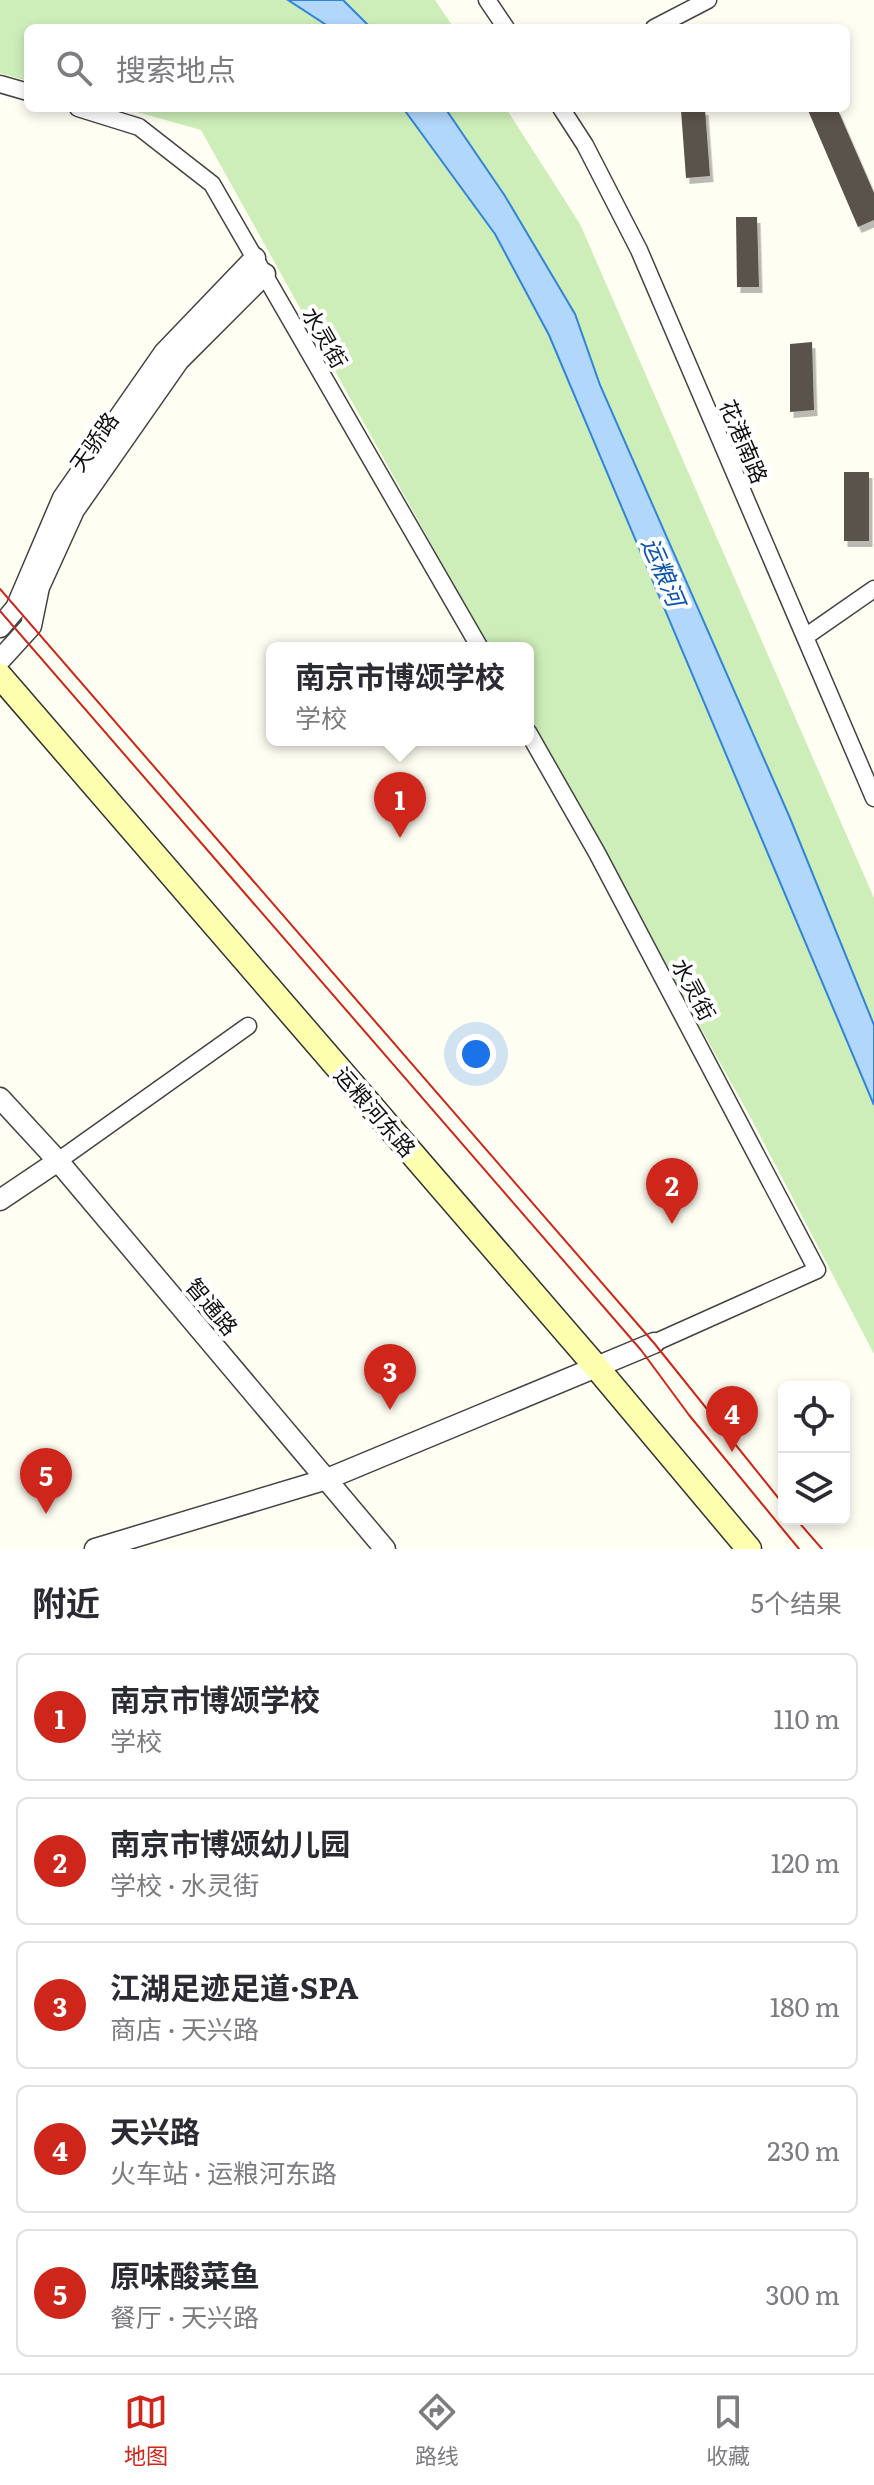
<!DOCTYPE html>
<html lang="zh">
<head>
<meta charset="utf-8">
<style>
	:root { --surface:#fff; --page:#f2f2f3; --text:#2b2b33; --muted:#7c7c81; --line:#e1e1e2; --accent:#ce261a }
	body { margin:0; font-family:Literata,"Noto Sans SC",serif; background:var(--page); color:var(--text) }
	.controls { position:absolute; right:24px; bottom:24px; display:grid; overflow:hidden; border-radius:12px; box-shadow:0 4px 12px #0003 }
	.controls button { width:72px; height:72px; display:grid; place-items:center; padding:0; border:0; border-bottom:2px solid var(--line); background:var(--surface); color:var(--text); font:40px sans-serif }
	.you { position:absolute; left:476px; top:1054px; width:28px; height:28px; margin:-20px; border:6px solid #fff; border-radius:50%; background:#1a73e8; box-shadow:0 0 0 12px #1a73e833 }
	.badge { display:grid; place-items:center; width:52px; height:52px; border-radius:50%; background:var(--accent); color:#fff; font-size:26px; font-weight:700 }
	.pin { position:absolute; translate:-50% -66px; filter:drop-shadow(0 2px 4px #0008) }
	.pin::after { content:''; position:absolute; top:42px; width:28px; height:24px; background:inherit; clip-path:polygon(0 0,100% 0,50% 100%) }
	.popup { position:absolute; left:266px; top:642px; width:268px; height:104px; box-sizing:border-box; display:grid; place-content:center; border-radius:12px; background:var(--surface); filter:drop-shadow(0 2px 6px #0005); font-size:26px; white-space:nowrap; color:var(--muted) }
	.popup b { font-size:30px; color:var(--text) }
	.popup::after { content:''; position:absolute; left:50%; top:100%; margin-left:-16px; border:16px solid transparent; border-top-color:var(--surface) }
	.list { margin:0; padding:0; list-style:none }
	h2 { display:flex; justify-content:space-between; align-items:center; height:104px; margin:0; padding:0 32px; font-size:34px }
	h2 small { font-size:26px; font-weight:400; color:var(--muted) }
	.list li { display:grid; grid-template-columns:52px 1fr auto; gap:24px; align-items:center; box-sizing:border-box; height:128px; margin:0 16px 16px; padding:0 16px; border:2px solid var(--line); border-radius:12px }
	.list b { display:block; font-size:30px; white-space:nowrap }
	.list p { margin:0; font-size:26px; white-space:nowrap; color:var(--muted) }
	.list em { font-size:26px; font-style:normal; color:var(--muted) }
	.icon { flex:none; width:44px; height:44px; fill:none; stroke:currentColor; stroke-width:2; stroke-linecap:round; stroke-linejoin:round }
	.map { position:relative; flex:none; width:874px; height:1549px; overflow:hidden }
	.search { position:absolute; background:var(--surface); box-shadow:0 4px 12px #0003; left:24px; right:24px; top:24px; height:88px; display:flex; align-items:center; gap:20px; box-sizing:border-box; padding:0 28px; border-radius:12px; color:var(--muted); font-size:30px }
	.sheet { height:824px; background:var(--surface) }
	nav { display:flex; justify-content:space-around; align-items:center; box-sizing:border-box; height:112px; border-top:2px solid var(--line); background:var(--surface); font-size:22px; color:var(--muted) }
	nav a { display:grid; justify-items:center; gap:4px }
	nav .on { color:var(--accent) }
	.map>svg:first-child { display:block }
</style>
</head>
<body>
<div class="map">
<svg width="874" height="1549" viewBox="0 0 874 1549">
	<defs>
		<filter id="shadow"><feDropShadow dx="3.5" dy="6" stdDeviation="0" flood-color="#0004"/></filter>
	</defs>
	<rect width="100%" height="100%" fill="#fffef3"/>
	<path fill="#cdeeb8" d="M 0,0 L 435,0 L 454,28 L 28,28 L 28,81 L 0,73 Z
		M 123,108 L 506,108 L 580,224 L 874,898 L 874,1354 L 752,1120 L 528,718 L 528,648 L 489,648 L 201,130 Z"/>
	<path fill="#b2d7fc" stroke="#3283da" stroke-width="2" d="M 288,0 L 343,0 L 371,28 L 331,28 Z
		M 403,108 L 445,108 L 505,196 L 575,314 L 600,385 L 790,818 L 874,1025 L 874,1105 L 549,335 L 495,234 Z"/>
	<path fill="#5a524b" filter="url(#shadow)" d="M 807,108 L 837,108 L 874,193 L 874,220 L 858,227 Z
		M 705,109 L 710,176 L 686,178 L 681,110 Z
		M 736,217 L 757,217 L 759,287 L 737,287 Z
		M 812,342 L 814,410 L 790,412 L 790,344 Z
		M 844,472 L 869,472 L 869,541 L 844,541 Z"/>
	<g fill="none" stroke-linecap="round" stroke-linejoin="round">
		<g stroke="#434343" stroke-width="19">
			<path id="minor" d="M 487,0 L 506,28
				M 654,28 L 708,0
				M 0,84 L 28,92
				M 78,108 L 139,127 L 212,184 L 480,648
				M 561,108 L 585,145 L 639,250 L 874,798
				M 805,637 L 874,589
				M 528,732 L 597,853 L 817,1270 L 654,1343
				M 58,1161 L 248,1026"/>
		</g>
		<g stroke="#434343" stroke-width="23">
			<path id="tertiary" d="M 0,627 L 16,608 L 63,498 L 164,353 L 255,258
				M 0,660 L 31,626 L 39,587 L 74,510 L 179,360 L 265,274
				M 0,1098 L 58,1161 L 385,1549
				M 0,1200 L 58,1161
				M 95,1549 L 327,1479 L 654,1343"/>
		</g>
		<g stroke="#323232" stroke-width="27">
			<path id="secondary" d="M 0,676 L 598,1369 L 749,1549"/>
		</g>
		<use href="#minor" stroke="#fff" stroke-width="16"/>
		<use href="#tertiary" stroke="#fff" stroke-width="20"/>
		<use href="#secondary" stroke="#feffae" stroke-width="24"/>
		<path stroke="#ce261a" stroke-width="2" d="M 0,589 L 654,1343 L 784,1505
			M 0,611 L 641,1350 L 689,1415 L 799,1549
			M 796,1519 L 822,1549"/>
	</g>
	<g text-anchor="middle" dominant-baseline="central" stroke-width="8" stroke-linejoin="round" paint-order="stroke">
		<g font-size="22" fill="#101010" stroke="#fff">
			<text transform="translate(326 337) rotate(60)">水灵街</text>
			<text transform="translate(93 441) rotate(-55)">天骄路</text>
			<text transform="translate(745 441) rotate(67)">花港南路</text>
			<text transform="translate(695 989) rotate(62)">水灵街</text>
			<text transform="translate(376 1111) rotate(49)">运粮河东路</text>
			<text transform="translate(213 1306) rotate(50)">智通路</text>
		</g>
		<g font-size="24" font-style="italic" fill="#0c54af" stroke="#fff">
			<text transform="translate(665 571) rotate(67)">运粮河</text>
		</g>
	</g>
</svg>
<div class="controls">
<button><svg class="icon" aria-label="locate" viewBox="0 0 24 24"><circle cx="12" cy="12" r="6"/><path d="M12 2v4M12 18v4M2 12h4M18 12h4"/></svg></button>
<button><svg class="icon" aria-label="layers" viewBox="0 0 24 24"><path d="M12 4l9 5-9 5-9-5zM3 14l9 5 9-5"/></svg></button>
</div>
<div class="you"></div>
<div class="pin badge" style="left:400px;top:838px">1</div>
<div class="popup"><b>南京市博颂学校</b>学校</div>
<div class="pin badge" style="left:672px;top:1224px">2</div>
<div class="pin badge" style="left:390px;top:1410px">3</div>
<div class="pin badge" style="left:732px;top:1452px">4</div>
<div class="pin badge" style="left:46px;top:1514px">5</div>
<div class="search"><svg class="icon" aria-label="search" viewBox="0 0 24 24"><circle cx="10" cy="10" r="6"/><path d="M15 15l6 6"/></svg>搜索地点</div>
</div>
<section class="sheet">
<h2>附近<small>5个结果</small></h2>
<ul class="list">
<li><span class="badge">1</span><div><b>南京市博颂学校</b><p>学校</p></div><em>110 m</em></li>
<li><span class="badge">2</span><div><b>南京市博颂幼儿园</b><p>学校 · 水灵街</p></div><em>120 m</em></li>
<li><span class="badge">3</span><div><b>江湖足迹足道·SPA</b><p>商店 · 天兴路</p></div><em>180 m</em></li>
<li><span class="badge">4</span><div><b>天兴路</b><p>火车站 · 运粮河东路</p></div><em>230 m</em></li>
<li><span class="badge">5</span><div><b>原味酸菜鱼</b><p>餐厅 · 天兴路</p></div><em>300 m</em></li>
</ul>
</section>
<nav>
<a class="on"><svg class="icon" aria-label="map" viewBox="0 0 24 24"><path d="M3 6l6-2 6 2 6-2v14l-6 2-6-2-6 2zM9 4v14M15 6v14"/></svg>地图</a>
<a><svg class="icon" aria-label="directions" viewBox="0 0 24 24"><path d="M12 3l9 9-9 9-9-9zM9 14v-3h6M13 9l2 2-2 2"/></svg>路线</a>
<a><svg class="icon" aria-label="saved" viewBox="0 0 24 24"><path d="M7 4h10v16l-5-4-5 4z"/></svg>收藏</a>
</nav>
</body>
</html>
